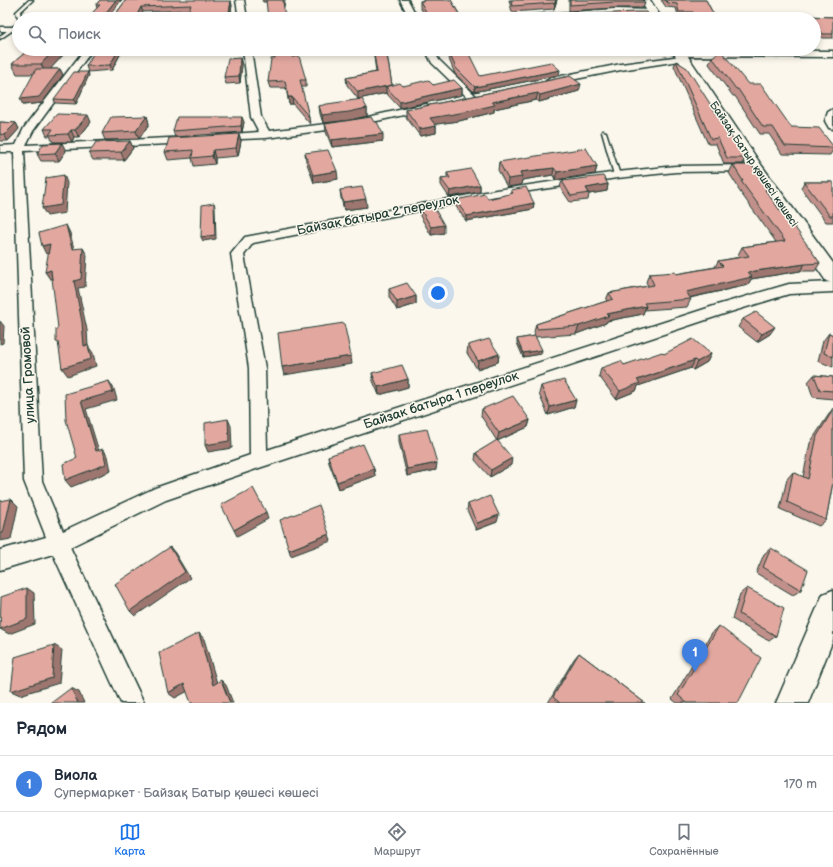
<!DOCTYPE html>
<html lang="ru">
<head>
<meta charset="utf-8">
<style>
	:root { --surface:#fff; --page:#f6f6f7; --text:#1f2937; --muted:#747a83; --line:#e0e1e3; --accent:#1a73e8 }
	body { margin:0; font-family:"Balsamiq Sans",sans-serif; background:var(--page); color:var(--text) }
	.you { position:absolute; left:438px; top:293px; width:14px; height:14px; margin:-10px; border:3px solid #fff; border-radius:50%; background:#1a73e8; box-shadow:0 0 0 6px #1a73e833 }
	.badge { display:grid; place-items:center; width:26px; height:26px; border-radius:50%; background:var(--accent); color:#fff; font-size:13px; font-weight:700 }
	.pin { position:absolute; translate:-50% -33px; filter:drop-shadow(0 1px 2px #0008) }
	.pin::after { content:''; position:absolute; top:21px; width:14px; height:12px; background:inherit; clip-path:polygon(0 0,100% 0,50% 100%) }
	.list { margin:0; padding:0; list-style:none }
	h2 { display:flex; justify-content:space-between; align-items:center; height:52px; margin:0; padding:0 16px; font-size:17px }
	h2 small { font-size:13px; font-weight:400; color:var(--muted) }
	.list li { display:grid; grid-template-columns:26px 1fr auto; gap:12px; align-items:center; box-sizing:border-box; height:56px; padding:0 16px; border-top:1px solid var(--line) }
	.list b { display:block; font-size:15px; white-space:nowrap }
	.list p { margin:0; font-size:13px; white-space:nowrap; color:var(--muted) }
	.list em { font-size:13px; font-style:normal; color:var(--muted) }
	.icon { flex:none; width:22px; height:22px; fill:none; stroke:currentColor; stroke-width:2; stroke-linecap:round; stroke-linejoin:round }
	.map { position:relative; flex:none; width:833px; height:703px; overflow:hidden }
	.search { position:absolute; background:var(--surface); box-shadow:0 2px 6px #0003; left:12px; right:12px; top:12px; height:44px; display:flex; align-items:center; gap:10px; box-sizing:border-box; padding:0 14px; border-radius:22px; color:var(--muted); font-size:15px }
	.sheet { height:108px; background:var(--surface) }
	nav { display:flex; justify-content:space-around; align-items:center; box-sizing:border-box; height:56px; border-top:1px solid var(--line); background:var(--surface); font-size:11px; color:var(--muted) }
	nav a { display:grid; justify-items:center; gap:2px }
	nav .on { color:var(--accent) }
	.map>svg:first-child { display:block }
</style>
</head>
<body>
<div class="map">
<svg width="833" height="703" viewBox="0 0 833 703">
	<rect width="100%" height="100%" fill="#fbf7ec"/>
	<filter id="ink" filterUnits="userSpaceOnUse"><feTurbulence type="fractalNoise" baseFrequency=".025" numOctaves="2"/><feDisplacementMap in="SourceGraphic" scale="8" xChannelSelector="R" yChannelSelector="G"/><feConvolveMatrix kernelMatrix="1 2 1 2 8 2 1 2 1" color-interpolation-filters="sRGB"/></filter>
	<g filter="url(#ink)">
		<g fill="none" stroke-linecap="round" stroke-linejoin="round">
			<g stroke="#1f3d34" stroke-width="3">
				<path id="lane" d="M 29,0 L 33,0 L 20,12 L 22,19 L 19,20 L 16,12 Z
					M 18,23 L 19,23 L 19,26 L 0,39 L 0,36 Z
					M 602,131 L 606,132 L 620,175 L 619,176 L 617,177 L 614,175 L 602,132 Z"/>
			</g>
			<g stroke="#1f3d34" stroke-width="3">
				<path id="street" d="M 122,0 L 130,0 L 115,19 L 107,19 Z
					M 236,0 L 244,0 L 247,19 L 239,19 Z
					M 400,0 L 408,0 L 418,19 L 410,19 Z
					M 614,9 L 653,10 L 657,12 L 653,14 C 603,13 553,19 503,19 L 507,17 Z
					M 0,27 L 19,27 L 19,31 L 0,31 Z
					M 85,49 L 93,49 L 33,131 L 26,145 L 189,137 L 194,140 L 189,143 L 24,151 L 42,481 L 63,531 L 155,488 L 250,455 L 249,368 L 231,254 L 245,237 L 496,190 L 617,172 L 676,166 L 751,165 L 757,168 L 751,171 L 676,172 L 617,178 L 496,196 L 253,243 L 244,255 L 265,368 L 267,450 L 717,305 L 789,284 L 833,282 L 833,292 L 789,294 L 727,313 L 259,468 L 166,500 L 70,547 L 144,703 L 121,703 L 53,554 L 0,570 L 0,550 L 46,537 L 24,481 L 14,152 L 0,152 L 0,146 L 16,145 L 24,128 Z
					M 243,49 L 251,49 L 261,117 L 269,131 L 350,121 L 426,104 L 431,107 L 426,110 L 350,127 L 266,138 L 215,140 L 214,138 L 219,135 L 259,132 L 251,117 Z
					M 425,49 L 433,49 L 439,60 L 475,95 L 475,99 L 469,99 L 432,63 Z
					M 679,50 L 833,51 L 833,57 L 683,56 L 686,58 L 685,60 L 621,70 L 551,84 L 546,81 L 551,78 L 621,64 L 681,56 L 675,53 Z
					M 833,109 L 833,129 L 829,128 L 825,121 L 828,112 Z"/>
			</g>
			<g stroke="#1f3d34" stroke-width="3">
				<path id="secondary" d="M 640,0 L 650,0 L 662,19 L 652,19 Z
					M 671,49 L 683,49 L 762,166 L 833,263 L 833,283 L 826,281 L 748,168 Z
					M 833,590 L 833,640 L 808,703 L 776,703 L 823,594 Z"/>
			</g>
			<use href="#lane" fill="#fbf7ec" fill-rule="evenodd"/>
			<use href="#street" fill="#fbf7ec" fill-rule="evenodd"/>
			<use href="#secondary" fill="#fbf7ec" fill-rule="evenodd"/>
		</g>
		<path fill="#c2908a" stroke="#1f3d34" d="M 100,0 L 121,0 L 110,15 L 115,15 L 126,0 L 213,1 L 232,5 L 231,12 L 234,17 L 190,10 L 143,12 L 86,19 L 97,8 L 96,5 Z
			M 262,0 L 285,0 L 284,7 L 266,2 L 263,2 Z
			M 422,0 L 451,0 L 462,19 L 427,19 L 420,7 L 420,1 L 422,1 Z
			M 509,0 L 557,0 L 554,9 L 512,12 Z
			M 569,0 L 643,0 L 645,2 L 643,8 L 614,8 L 569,11 Z
			M 661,0 L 706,0 L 716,19 L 692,19 L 692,16 L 678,15 L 676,8 L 666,7 Z
			M 571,15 L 648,15 L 647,18 L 633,19 L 570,19 Z
			M 806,16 L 833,17 L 833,38 L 822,38 L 814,30 L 814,19 L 805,19 Z
			M 29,49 L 62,49 L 64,54 L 50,69 L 60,69 L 63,75 L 42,103 L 23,105 L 33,74 L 17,74 L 12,64 Z
			M 123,49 L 112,70 L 88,72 L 86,66 Z
			M 273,49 L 290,49 L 292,57 L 306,80 L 306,87 L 301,87 L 309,117 L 310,124 L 293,104 L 289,104 L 286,88 L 270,88 L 268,82 L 275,58 Z
			M 362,49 L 386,49 L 392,85 L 403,86 L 433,85 L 462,88 L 462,95 L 400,108 L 386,93 L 358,99 L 347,85 L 346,78 L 376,72 L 373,49 L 362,50 Z
			M 627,49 L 671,49 L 671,51 L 630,51 Z
			M 449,53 L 480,76 L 559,75 L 474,92 L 455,74 L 449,59 Z
			M 712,57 L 748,84 L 791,127 L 833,146 L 833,150 L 830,155 L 782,154 L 769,134 L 760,134 L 735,96 L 733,96 L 709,64 Z
			M 240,58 L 242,65 L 240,83 L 226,84 L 224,77 Z
			M 676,61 L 745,158 L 742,164 L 724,164 L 716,144 L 708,144 L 674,66 Z
			M 89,75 L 76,104 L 55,103 L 54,99 Z
			M 570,76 L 579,91 L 539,102 L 536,100 L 494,109 L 494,112 L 459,121 L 435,124 L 436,126 L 436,133 L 420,136 L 406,117 L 406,110 Z
			M 319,106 L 367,108 L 367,116 L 350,120 L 323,123 L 320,114 Z
			M 147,116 L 149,124 L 139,139 L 105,140 L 102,133 Z
			M 0,122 L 16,123 L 19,129 L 8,141 L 0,141 Z
			M 91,122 L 79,137 L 74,137 L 72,142 L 53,142 L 50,136 L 47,136 L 44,129 Z
			M 244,122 L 242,132 L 175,137 L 173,131 Z
			M 325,124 L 383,141 L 332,147 L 326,132 Z
			M 239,134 L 241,141 L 238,156 L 215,158 L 215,164 L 194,166 L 192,158 L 168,160 L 165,152 Z
			M 130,141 L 133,148 L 124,160 L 93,160 L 89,153 Z
			M 66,151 L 59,161 L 41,161 L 37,154 Z
			M 305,153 L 338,179 L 314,183 L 306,161 Z
			M 499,162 L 597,166 L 595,174 L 555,180 L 553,175 L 522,180 L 521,185 L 507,187 L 498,170 Z
			M 733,165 L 768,190 L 766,192 L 820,263 L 815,271 L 800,271 L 751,279 L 748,285 L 690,298 L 691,299 L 687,307 L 644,310 L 643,314 L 607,321 L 606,323 L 576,334 L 535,337 L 541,354 L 523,357 L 517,343 L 517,339 L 535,336 L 534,332 L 536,324 L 607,301 L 606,300 L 609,293 L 648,286 L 646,282 L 649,274 L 676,274 L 715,267 L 718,261 L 740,257 L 738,255 L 742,247 L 776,242 L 738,189 L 738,187 L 729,173 Z
			M 447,173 L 480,185 L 480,192 L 449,197 L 441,185 L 441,179 L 447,178 Z
			M 562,181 L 608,184 L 607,191 L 589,194 L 588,200 L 570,202 L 560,187 Z
			M 804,182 L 833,182 L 833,222 L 826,222 L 801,188 Z
			M 340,190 L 367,207 L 344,210 L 341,198 Z
			M 511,190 L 534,203 L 533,209 L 466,221 L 455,205 L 455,200 L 488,199 L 511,194 Z
			M 420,208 L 444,233 L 431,235 L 420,216 Z
			M 389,289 L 416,296 L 416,304 L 397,310 L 389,297 Z
			M 743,319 L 770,334 L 757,342 L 738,327 Z
			M 829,333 L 833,335 L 833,367 L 818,361 L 823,341 Z
			M 468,345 L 499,354 L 498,362 L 477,369 L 467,353 Z
			M 664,354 L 711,354 L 707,362 L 693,370 L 691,368 L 638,386 L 636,391 L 616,399 L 599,376 L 601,368 L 624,365 Z
			M 372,373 L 408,379 L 408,387 L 379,395 L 373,381 Z
			M 814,375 L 833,377 L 833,399 L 813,397 L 808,382 Z
			M 541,386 L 576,400 L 574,407 L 548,415 L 539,394 Z
			M 833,408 L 833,482 L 826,520 L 819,526 L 780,509 L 787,479 L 793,472 L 803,477 L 810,443 Z
			M 482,409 L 530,420 L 528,427 L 497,441 L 511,465 L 490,477 L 475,460 L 476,453 L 497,441 L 481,416 Z
			M 399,434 L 436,470 L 407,476 L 399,442 Z
			M 328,456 L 374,469 L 375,476 L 339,489 L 329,463 Z
			M 468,504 L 497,522 L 476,530 L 467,510 Z
			M 771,548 L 801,590 L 793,595 L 756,573 L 764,554 Z
			M 747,588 L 776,636 L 769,641 L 732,619 L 740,594 Z
			M 719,626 L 738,703 L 677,703 L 672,699 L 713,631 Z
			M 579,653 L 645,703 L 548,703 L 574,659 Z"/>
		<path fill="#9e7670" stroke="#1f3d34" d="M 116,0 L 121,0 L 107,19 L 104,15 Z
			M 556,0 L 557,0 L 554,9 L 555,3 Z
			M 231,1 L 232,5 L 230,17 L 229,12 Z
			M 141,7 L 143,12 L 139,19 L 135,19 Z
			M 233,12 L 234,17 L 233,19 L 232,19 Z
			M 55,49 L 62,49 L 64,54 L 46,74 L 41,64 Z
			M 119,49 L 123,49 L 112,70 L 110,65 Z
			M 240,58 L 242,65 L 240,83 L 239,76 Z
			M 60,69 L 63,75 L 42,103 L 23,105 L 20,99 Z
			M 560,70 L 559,75 L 474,92 L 475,87 Z
			M 88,72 L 89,75 L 76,104 L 74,100 Z
			M 581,84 L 579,91 L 539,102 L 540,95 Z
			M 392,85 L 386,87 L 386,93 L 358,99 L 358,92 Z
			M 462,88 L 462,95 L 400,108 L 400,102 Z
			M 538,93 L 536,100 L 494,109 L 494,112 L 459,121 L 430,125 L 430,118 L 492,102 Z
			M 288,97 L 292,97 L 293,104 L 289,104 Z
			M 367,108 L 367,116 L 350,120 L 323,123 L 322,115 Z
			M 88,115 L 91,122 L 79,137 L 75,130 Z
			M 147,116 L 149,124 L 139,139 L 136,131 Z
			M 242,117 L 244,122 L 242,132 L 241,126 Z
			M 16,123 L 19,129 L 8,141 L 4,135 Z
			M 436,126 L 436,133 L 420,136 L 420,129 Z
			M 71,130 L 74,137 L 72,142 L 68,134 Z
			M 239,134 L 241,141 L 238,156 L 236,148 Z
			M 383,134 L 383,141 L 332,147 L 331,140 Z
			M 130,141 L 133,148 L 124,160 L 121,152 Z
			M 62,143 L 66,151 L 59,161 L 55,153 Z
			M 213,150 L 215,158 L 215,164 L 212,156 Z
			M 597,166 L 595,174 L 555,180 L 557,172 Z
			M 554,168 L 553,175 L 522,180 L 521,185 L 507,187 L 508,179 L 520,172 Z
			M 337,171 L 338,179 L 314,183 L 313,175 Z
			M 64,175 L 67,183 L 65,213 L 47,216 L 42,208 Z
			M 608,184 L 607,191 L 589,194 L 589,193 L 586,188 Z
			M 480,185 L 480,192 L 449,197 L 450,191 Z
			M 366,199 L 367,207 L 344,210 L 343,202 Z
			M 214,203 L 215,207 L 216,239 L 203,241 L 201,237 Z
			M 534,203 L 533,209 L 466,221 L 467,216 Z
			M 66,225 L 70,233 L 76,257 L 72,249 Z
			M 444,225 L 444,233 L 431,235 L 431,227 Z
			M 50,244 L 54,252 L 46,254 L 42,246 Z
			M 83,248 L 87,255 L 85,287 L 78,288 L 87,330 L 88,346 L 93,353 L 96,366 L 68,376 L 62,368 L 74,281 Z
			M 805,264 L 800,271 L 751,279 L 748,285 L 683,299 L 686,292 L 748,272 Z
			M 51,270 L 56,278 L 50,279 L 45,272 Z
			M 416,296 L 416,304 L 397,310 L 397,302 Z
			M 646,306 L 643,314 L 607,321 L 606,323 L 576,334 L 579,326 L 607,314 Z
			M 0,321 L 4,326 L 3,343 L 0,344 Z
			M 775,327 L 770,334 L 757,342 L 762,334 Z
			M 542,350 L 541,354 L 523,357 L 523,353 Z
			M 499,354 L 498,362 L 477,369 L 478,361 Z
			M 711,354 L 707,362 L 693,370 L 697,362 Z
			M 351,356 L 352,364 L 284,375 L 282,367 Z
			M 695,360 L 691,368 L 638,386 L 636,391 L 616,399 L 620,391 L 637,380 Z
			M 408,379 L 408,387 L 379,395 L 378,387 Z
			M 109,381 L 114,389 L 117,400 L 86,409 L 101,458 L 96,451 L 81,401 Z
			M 576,400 L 574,407 L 548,415 L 550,407 Z
			M 228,419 L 231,426 L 232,448 L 208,452 L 205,445 Z
			M 530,420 L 528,427 L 497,441 L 499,433 Z
			M 103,449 L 108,456 L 111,471 L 71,487 L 65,480 Z
			M 512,458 L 511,465 L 490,477 L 491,470 Z
			M 437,463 L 436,470 L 407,476 L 407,469 Z
			M 374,469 L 375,476 L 339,489 L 337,482 Z
			M 11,499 L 18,506 L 11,539 L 0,541 L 0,533 Z
			M 266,512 L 268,519 L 237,536 L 234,530 Z
			M 499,515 L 497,522 L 476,530 L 477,523 Z
			M 329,534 L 331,541 L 291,556 L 289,550 Z
			M 170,547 L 175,553 L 190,578 L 135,616 L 130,611 Z
			M 27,588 L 34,593 L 35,624 L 9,634 L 0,629 Z
			M 199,633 L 204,639 L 219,690 L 213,685 Z
			M 54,645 L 62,650 L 59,683 L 20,695 L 11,691 Z
			M 221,680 L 226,685 L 233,703 L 230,703 Z
			M 184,684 L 190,690 L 175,698 L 168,693 Z
			M 71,688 L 79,692 L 84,703 L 78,703 Z"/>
		<path fill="#e2a8a0" stroke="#1f3d34" d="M 100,0 L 116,0 L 104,15 L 115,15 L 126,0 L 212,0 L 212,1 L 231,1 L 229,12 L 233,12 L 232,19 L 186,19 L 191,5 L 141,7 L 135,19 L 86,19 L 100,5 L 96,5 Z
			M 266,0 L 283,0 L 285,19 L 268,19 Z
			M 424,0 L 451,0 L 462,19 L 430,19 L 420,1 L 424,1 Z
			M 511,0 L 556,0 L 555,3 L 512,6 Z
			M 570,0 L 643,0 L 645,2 L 615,2 L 570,5 Z
			M 665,0 L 706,0 L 716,19 L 695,19 L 693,12 L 679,12 L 677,4 L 668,3 Z
			M 635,12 L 646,12 L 648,15 L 588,19 L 571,19 L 571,15 Z
			M 376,15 L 377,19 L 358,19 L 358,16 Z
			M 806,16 L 833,17 L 833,34 L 823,34 L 814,25 L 814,19 L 808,19 Z
			M 29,49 L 55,49 L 41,64 L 12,64 Z
			M 96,49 L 119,49 L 110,65 L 86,66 Z
			M 273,49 L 290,49 L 292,57 L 299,56 L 306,80 L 300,80 L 309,117 L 292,97 L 288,97 L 285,81 L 268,82 L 271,59 L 275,58 Z
			M 373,49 L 386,49 L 392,85 L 358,92 L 346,78 L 377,72 Z
			M 721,51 L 748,84 L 761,84 L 791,127 L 819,128 L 833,146 L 833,148 L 785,146 L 773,127 L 763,127 L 738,89 L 736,89 L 712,57 Z
			M 468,52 L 480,76 L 551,62 L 560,70 L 475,87 L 456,68 L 449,53 Z
			M 240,58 L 239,76 L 224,77 L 228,59 Z
			M 676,61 L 687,68 L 745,158 L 727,158 L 718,138 L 711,139 Z
			M 36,69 L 60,69 L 39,97 L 20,99 Z
			M 74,72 L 88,72 L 74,100 L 54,99 Z
			M 570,76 L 581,84 L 540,95 L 538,93 L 492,102 L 495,105 L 460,113 L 430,118 L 436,126 L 420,129 L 406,110 Z
			M 428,80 L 433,85 L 454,80 L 462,88 L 400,102 L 386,87 L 400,83 L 403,86 Z
			M 362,99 L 367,108 L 349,112 L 322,115 L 319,106 L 327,104 Z
			M 57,114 L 88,115 L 75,130 L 71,130 L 68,134 L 49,135 L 53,129 L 44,129 Z
			M 147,116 L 136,131 L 102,133 L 111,117 Z
			M 177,117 L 242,117 L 241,126 L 173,131 Z
			M 371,117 L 374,122 L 377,122 L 383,134 L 331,140 L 325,124 Z
			M 0,122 L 16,123 L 4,135 L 0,134 Z
			M 239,134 L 236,148 L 213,150 L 212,156 L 192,158 L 193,150 L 165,152 L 169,138 Z
			M 130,141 L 121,152 L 89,153 L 96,142 Z
			M 62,143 L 55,153 L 37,154 L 43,144 Z
			M 586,148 L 597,166 L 557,172 L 554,168 L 520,172 L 522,177 L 508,179 L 499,162 Z
			M 328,150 L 337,171 L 313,175 L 305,153 Z
			M 733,165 L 752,165 L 768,190 L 765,190 L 787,220 L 789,219 L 820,263 L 805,264 L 748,272 L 752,277 L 686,292 L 691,299 L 644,303 L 646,306 L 607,314 L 609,316 L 579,326 L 537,329 L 536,324 L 613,299 L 609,293 L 654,285 L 649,274 L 675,272 L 676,274 L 723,266 L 718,261 L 749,256 L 742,247 L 785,241 L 741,181 L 743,181 Z
			M 471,169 L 480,185 L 450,191 L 441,179 L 450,178 L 447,173 Z
			M 64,175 L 61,205 L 42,208 L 46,178 Z
			M 603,176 L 608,184 L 586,188 L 589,193 L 571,196 L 562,181 Z
			M 804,182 L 833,182 L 833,216 L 830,216 Z
			M 362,187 L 366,199 L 343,202 L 340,190 Z
			M 526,187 L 534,203 L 467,216 L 455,200 L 485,194 L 488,199 L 513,193 L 511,190 Z
			M 214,203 L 215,235 L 201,237 L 202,205 Z
			M 432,204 L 444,225 L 431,227 L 420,208 Z
			M 66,225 L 72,249 L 83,248 L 81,279 L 74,281 L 82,322 L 84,346 L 88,345 L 91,359 L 62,368 L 58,342 L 56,342 L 56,329 L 58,328 L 51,270 L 45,272 L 50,244 L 42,246 L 39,233 Z
			M 407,283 L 416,296 L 397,302 L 389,289 Z
			M 756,312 L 775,327 L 762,334 L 743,319 Z
			M 344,323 L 351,356 L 282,367 L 278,333 Z
			M 829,333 L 833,335 L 833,357 L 824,353 Z
			M 535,336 L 542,350 L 523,353 L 517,339 Z
			M 489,339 L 499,354 L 478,361 L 468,345 Z
			M 693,339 L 711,354 L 697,362 L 695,360 L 637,380 L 640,383 L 620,391 L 601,368 L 621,361 L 624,365 L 662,352 L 664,354 Z
			M 402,365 L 408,379 L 378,387 L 372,373 Z
			M 814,375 L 833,377 L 833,391 L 820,390 Z
			M 564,380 L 576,400 L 550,407 L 541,386 Z
			M 109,381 L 113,392 L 81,401 L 96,451 L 103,449 L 106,464 L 65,480 L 63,464 L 77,458 L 66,420 L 65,394 Z
			M 513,396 L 530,420 L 499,433 L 482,409 Z
			M 833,410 L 833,482 L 826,520 L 787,502 L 793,472 L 808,479 L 817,436 Z
			M 228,419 L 229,441 L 205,445 L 205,423 Z
			M 427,429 L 437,463 L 407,469 L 399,434 Z
			M 497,440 L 512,458 L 491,470 L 476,453 Z
			M 363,444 L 374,469 L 337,482 L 328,456 Z
			M 253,488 L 266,512 L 234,530 L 221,505 Z
			M 490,496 L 499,515 L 477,523 L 468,504 Z
			M 11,499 L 3,533 L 0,533 L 0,501 Z
			M 319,505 L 329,534 L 289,550 L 280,520 Z
			M 170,547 L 185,572 L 130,611 L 115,584 Z
			M 771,548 L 808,570 L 801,590 L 763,567 Z
			M 27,588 L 27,619 L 0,629 L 1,597 Z
			M 747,588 L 784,608 L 776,636 L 739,614 Z
			M 719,626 L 761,658 L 738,703 L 687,703 L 678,695 Z
			M 199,633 L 213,685 L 221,680 L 230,703 L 191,703 L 184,684 L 168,693 L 159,653 Z
			M 54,645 L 52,678 L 11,691 L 15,657 Z
			M 579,653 L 645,703 L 560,703 L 553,697 Z
			M 71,688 L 78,703 L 51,703 Z"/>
	</g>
	<g text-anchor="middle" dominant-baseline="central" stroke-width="3" stroke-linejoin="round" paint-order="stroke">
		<g font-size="11" fill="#1f3d34" stroke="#fbf7ec">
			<text transform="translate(754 164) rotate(56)">Байзақ Батыр қөшесі көшесі</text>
		</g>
		<g font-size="13" fill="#1f3d34" stroke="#fbf7ec">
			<text transform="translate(378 215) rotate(-11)">Байзак батыра 2 переулок</text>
			<text transform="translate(28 375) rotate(-93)">улица Громовой</text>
			<text transform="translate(441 400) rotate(-18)">Байзак батыра 1 переулок</text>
		</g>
	</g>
</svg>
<div class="you"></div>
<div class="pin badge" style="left:695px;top:672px;background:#3f7fe0">1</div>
<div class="search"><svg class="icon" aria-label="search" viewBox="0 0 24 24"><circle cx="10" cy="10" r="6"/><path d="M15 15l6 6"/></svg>Поиск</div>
</div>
<section class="sheet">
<h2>Рядом<small></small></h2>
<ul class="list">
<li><span class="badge" style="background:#3f7fe0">1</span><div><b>Виола</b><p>Супермаркет · Байзақ Батыр қөшесі көшесі</p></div><em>170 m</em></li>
</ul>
</section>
<nav>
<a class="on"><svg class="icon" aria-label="map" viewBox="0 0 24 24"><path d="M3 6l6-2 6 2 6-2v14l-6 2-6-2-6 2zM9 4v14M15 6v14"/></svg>Карта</a>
<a><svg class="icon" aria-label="directions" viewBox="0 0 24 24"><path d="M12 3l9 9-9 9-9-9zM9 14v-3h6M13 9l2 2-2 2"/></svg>Маршрут</a>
<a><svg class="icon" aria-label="saved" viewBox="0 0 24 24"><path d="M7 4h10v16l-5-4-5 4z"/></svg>Сохранённые</a>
</nav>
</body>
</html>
